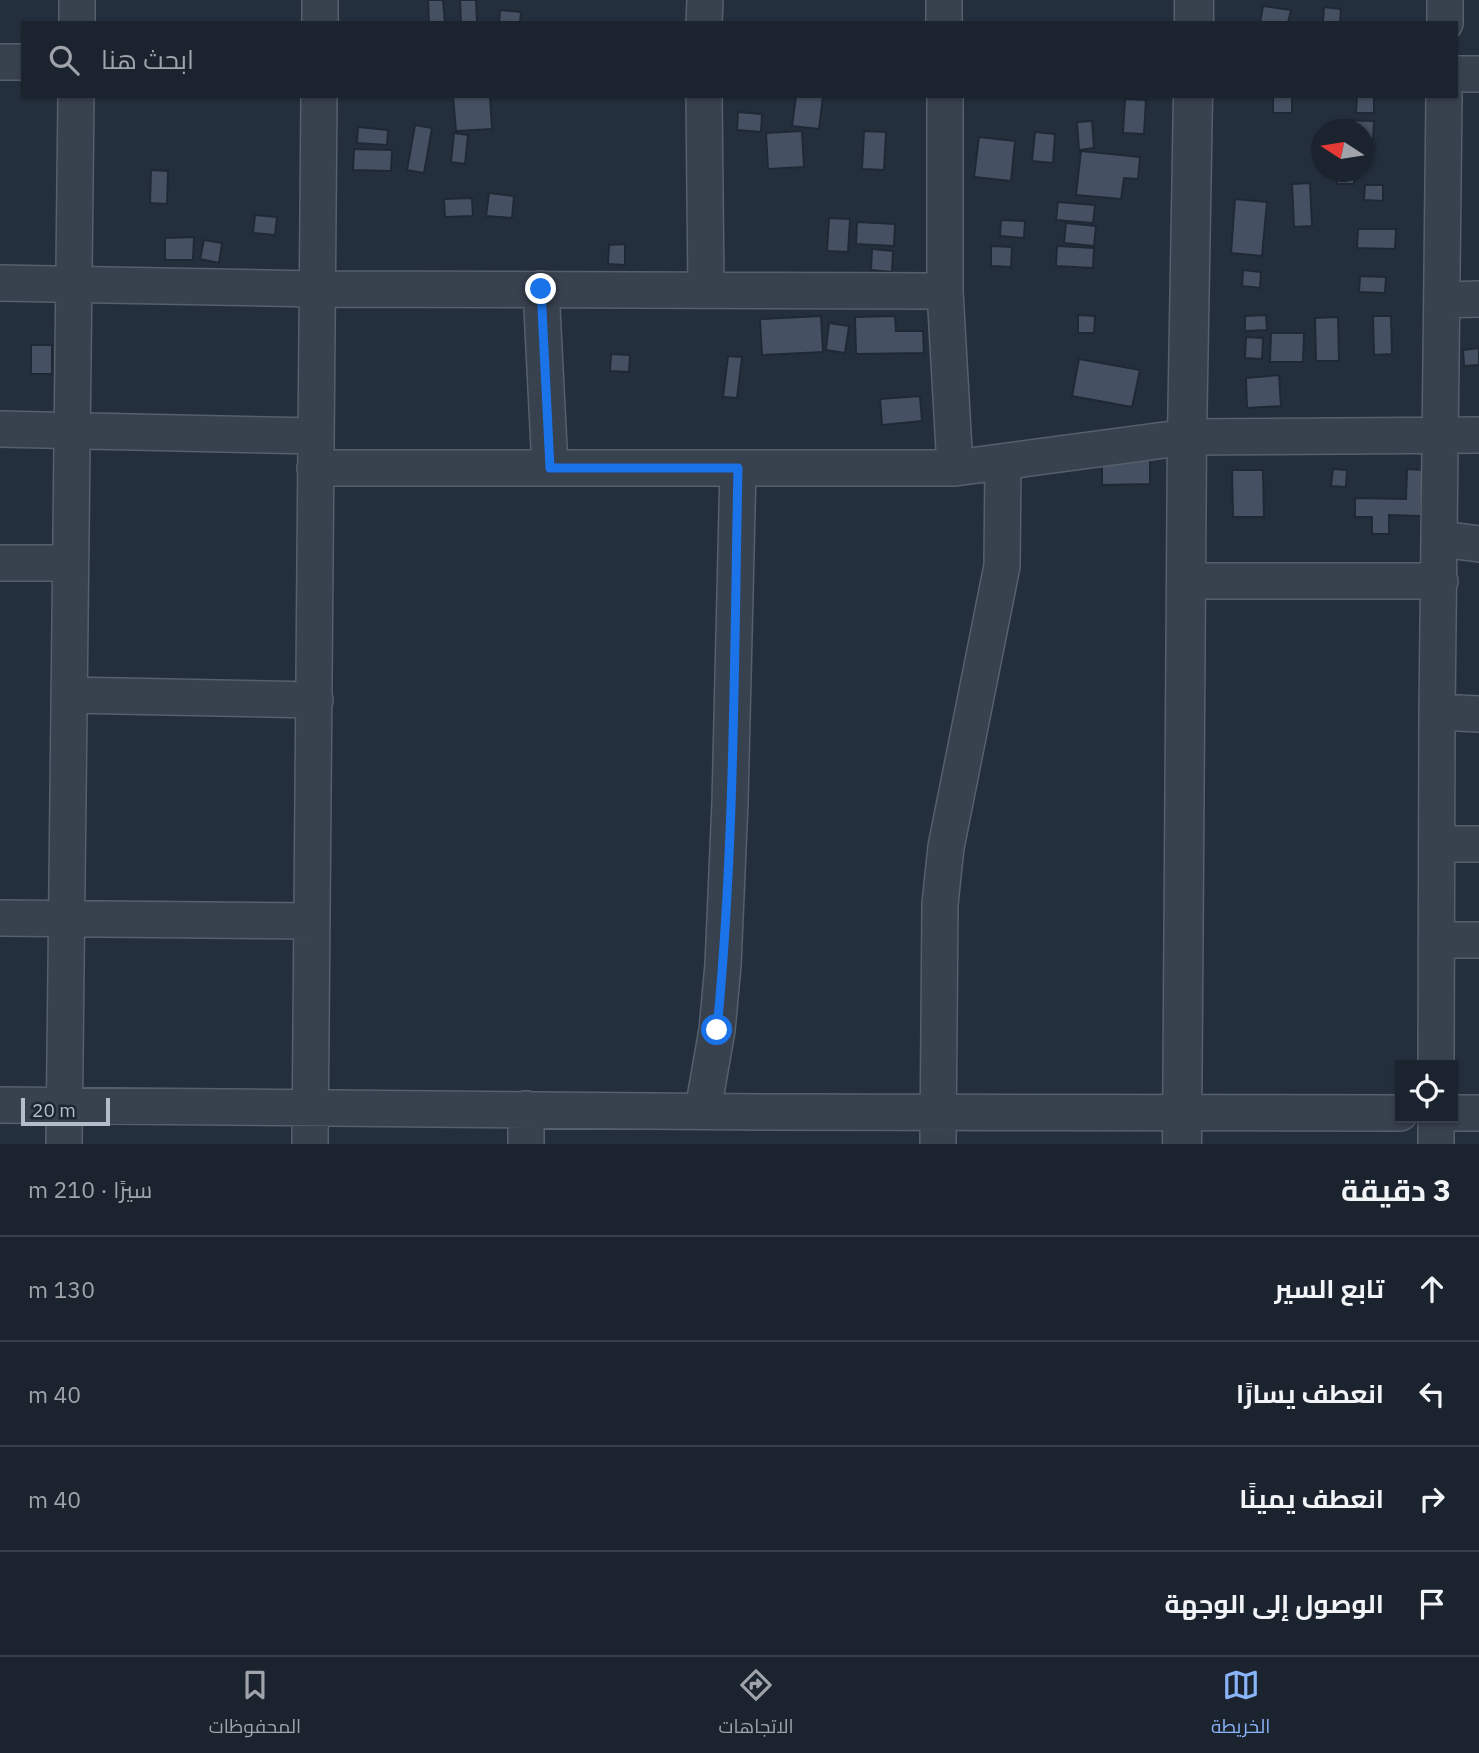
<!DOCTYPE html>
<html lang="ar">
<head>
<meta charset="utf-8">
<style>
	:root { --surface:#1b232e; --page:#242b36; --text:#f1f3f6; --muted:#a0a4aa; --line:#39404a; --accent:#8ab4f8 }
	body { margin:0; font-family:"IBM Plex Sans",Cairo,sans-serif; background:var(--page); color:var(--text); direction:rtl }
	.controls { position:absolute; right:21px; bottom:21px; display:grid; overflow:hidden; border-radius:0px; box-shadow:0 2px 5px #0004 }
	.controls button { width:63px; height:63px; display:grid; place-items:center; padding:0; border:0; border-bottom:2px solid var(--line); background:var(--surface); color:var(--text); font:35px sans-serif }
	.compass { position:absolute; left:1311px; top:119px; width:63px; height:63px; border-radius:50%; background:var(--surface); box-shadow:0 2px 5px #0004; rotate:282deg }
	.scale { position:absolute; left:21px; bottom:18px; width:89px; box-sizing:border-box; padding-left:7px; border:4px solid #b4bcc9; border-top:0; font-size:19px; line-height:24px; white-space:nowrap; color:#b4bcc9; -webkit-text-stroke:5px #1d2633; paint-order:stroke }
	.stop { position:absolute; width:21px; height:21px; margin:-16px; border:5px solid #1a73e8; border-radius:50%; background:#fff }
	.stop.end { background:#1a73e8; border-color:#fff; box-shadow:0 2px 7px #0008 }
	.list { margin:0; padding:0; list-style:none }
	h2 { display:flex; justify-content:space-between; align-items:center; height:91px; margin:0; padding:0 28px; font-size:30px }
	h2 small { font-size:23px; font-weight:400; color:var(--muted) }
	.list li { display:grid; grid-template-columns:46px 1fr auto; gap:21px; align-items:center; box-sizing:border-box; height:105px; padding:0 28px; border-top:2px solid var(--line) }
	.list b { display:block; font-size:26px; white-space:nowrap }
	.list em { font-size:23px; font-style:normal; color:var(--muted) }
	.icon { flex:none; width:38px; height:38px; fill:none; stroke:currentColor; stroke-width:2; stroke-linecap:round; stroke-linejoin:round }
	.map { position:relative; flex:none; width:1479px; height:1144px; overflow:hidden; direction:ltr }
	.search { position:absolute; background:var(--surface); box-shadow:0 2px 5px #0004; left:21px; right:21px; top:21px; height:77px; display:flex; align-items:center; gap:18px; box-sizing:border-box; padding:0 24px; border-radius:0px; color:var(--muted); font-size:26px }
	.sheet { height:511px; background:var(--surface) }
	nav { display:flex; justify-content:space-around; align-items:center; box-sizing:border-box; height:98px; border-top:2px solid var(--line); background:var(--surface); font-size:19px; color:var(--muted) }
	nav a { display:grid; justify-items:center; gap:4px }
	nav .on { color:var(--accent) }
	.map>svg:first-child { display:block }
</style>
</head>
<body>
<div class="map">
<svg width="1479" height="1144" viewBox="0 0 1479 1144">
	<rect width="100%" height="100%" fill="#242f3e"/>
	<path fill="#455162" stroke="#1f2835" stroke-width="2" d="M 428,0 L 443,0 L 445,23 L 429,23 Z
		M 460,0 L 476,0 L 477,23 L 461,23 Z
		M 1263,6 L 1291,10 L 1288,23 L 1260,23 Z
		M 1324,7 L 1341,9 L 1340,23 L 1323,23 Z
		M 500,10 L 521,12 L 520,23 L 499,23 Z
		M 453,96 L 490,96 L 492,129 L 456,131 Z
		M 796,96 L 823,96 L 819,129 L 792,126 Z
		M 1273,96 L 1292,96 L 1292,113 L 1273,113 Z
		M 1357,96 L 1374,96 L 1374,113 L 1356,113 Z
		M 1125,99 L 1146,100 L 1144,134 L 1123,133 Z
		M 738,112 L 762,114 L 761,132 L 737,130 Z
		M 1340,120 L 1374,121 L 1373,140 L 1364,139 L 1364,130 L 1340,130 Z
		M 1092,121 L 1094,148 L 1079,150 L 1077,122 Z
		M 415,125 L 432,128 L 424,173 L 407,170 Z
		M 358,127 L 388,130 L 387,145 L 357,143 Z
		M 802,131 L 804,167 L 768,169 L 766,133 Z
		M 864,131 L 886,132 L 884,170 L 862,169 Z
		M 1035,132 L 1055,134 L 1053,163 L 1032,161 Z
		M 454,133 L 468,135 L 465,164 L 451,162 Z
		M 979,137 L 1015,141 L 1011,181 L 974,177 Z
		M 354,149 L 392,150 L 391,171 L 353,170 Z
		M 1081,151 L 1140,157 L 1138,179 L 1124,178 L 1121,199 L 1076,195 Z
		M 151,170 L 168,171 L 167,204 L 150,203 Z
		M 1337,172 L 1354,172 L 1354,184 L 1337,184 Z
		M 1310,183 L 1312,226 L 1294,227 L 1292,184 Z
		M 1365,185 L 1383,185 L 1383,201 L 1364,200 Z
		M 489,193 L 514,196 L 512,218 L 486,216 Z
		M 472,198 L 473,216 L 445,217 L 444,199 Z
		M 1235,199 L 1267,202 L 1262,256 L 1231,253 Z
		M 1058,202 L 1095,205 L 1093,223 L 1056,220 Z
		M 255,215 L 277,217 L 275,235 L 253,233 Z
		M 829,218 L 850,219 L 848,252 L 827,251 Z
		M 1001,220 L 1025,221 L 1024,238 L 1000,236 Z
		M 857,222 L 895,224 L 894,246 L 856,244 Z
		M 1066,223 L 1096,226 L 1094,246 L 1064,243 Z
		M 1358,229 L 1396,229 L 1395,249 L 1357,248 Z
		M 194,237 L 193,260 L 165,260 L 165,238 Z
		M 204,240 L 222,243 L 219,263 L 200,259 Z
		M 625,244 L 625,265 L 608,264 L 609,245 Z
		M 991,246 L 1012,247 L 1011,267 L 991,266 Z
		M 1057,246 L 1094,248 L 1093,268 L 1056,266 Z
		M 872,249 L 893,251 L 892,272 L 871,270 Z
		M 1243,270 L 1261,272 L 1260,288 L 1242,286 Z
		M 1360,276 L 1386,277 L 1385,293 L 1359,292 Z
		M 1078,315 L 1095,316 L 1094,333 L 1078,333 Z
		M 1266,315 L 1267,330 L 1245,331 L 1245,316 Z
		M 821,316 L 823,352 L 762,355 L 760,319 Z
		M 895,316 L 896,331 L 923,331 L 924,353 L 856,354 L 855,317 Z
		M 1373,316 L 1391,316 L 1392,354 L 1374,355 Z
		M 1338,317 L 1339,361 L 1316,361 L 1315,318 Z
		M 829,323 L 849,326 L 845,353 L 826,350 Z
		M 1271,333 L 1304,333 L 1303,362 L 1270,362 Z
		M 1246,337 L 1263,338 L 1262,359 L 1245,358 Z
		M 31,345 L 52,345 L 52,374 L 31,374 Z
		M 1479,348 L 1479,365 L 1464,366 L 1463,350 Z
		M 611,354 L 630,355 L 629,372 L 610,371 Z
		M 728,356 L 742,357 L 737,398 L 723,397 Z
		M 1079,359 L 1140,370 L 1132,407 L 1072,396 Z
		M 1279,375 L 1281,406 L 1247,408 L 1246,378 Z
		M 920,396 L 922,421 L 882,425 L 880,399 Z
		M 1102,455 L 1150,455 L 1150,484 L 1102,485 Z
		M 1333,469 L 1347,470 L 1346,487 L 1331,486 Z
		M 1407,469 L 1423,470 L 1421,516 L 1389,515 L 1389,534 L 1372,534 L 1372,517 L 1355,517 L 1355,498 L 1406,499 Z
		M 1232,470 L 1263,470 L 1264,517 L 1233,517 Z"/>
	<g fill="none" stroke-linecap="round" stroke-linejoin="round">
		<g stroke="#565f6c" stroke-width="38">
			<path id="minor" d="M 944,0 L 944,23
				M 77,23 L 77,0
				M 320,23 L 320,0
				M 704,23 L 705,0
				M 1445,23 L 1445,0
				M 0,62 L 23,62
				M 1456,74 L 1479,74
				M 704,96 L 706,290
				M 945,96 L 945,291 L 955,468
				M 0,283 L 316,289 L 945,291
				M 541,289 L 550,468
				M 1443,300 L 1479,299
				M 0,429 L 315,436
				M 315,468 L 955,468 L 1187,437 L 1479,435
				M 1441,539 L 1479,544
				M 0,563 L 70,563
				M 1186,581 L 1440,581
				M 69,695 L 315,700
				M 1437,712 L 1479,714
				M 1437,844 L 1479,844
				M 0,918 L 312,921
				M 1438,940 L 1479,940
				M 1436,1065 L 1437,712 L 1444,96
				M 0,1105 L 763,1112 L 1400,1113
				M 526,1109 L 526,1144
				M 703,1110 L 717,1030 L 723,965 L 730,802 L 738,468
				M 1453,1113 L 1479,1113
				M 64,1144 L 76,96
				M 310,1144 L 319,96
				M 938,1144 L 940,904 L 946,847 L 1002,566 L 1003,463
				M 1436,1144 L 1436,1118"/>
		</g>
		<g stroke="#565f6c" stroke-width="41">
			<path id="tertiary" d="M 1194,23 L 1194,0
				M 1182,1144 L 1187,437 L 1193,96"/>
		</g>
		<use href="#minor" stroke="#38414e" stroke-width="35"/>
		<use href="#tertiary" stroke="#38414e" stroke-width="38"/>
	</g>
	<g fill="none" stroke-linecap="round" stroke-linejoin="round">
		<path stroke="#1a73e8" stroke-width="9" d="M 541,289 L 550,468 L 738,468 C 734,655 735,844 717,1030"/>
	</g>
</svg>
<div class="controls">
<button><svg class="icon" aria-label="locate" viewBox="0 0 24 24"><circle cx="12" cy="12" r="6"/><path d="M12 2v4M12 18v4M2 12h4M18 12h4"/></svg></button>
</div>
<svg class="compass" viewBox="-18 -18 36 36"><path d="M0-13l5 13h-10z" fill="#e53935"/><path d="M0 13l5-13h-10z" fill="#a0a4aa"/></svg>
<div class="scale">20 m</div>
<div class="stop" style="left:717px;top:1030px"></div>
<div class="stop end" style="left:541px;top:289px"></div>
<div class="search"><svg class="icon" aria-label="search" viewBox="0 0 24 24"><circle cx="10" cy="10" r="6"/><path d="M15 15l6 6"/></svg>ابحث هنا</div>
</div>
<section class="sheet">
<h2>3 دقيقة<small>سيرًا · 210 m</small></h2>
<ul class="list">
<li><svg class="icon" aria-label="ahead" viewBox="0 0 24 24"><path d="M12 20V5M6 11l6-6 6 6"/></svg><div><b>تابع السير</b></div><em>130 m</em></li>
<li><svg class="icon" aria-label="left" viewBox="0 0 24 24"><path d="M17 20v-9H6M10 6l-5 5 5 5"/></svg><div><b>انعطف يسارًا</b></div><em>40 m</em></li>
<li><svg class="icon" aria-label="right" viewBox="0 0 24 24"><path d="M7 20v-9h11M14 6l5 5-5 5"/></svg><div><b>انعطف يمينًا</b></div><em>40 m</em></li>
<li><svg class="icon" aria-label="arrive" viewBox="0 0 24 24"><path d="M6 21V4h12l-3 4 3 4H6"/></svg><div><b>الوصول إلى الوجهة</b></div></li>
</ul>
</section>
<nav>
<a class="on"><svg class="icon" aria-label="map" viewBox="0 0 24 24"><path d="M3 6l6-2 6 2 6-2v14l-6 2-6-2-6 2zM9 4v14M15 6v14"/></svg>الخريطة</a>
<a><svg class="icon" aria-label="directions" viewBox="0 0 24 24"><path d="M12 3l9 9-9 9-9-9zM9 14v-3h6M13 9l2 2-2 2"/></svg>الاتجاهات</a>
<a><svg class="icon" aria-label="saved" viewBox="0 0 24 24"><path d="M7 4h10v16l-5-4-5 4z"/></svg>المحفوظات</a>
</nav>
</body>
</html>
